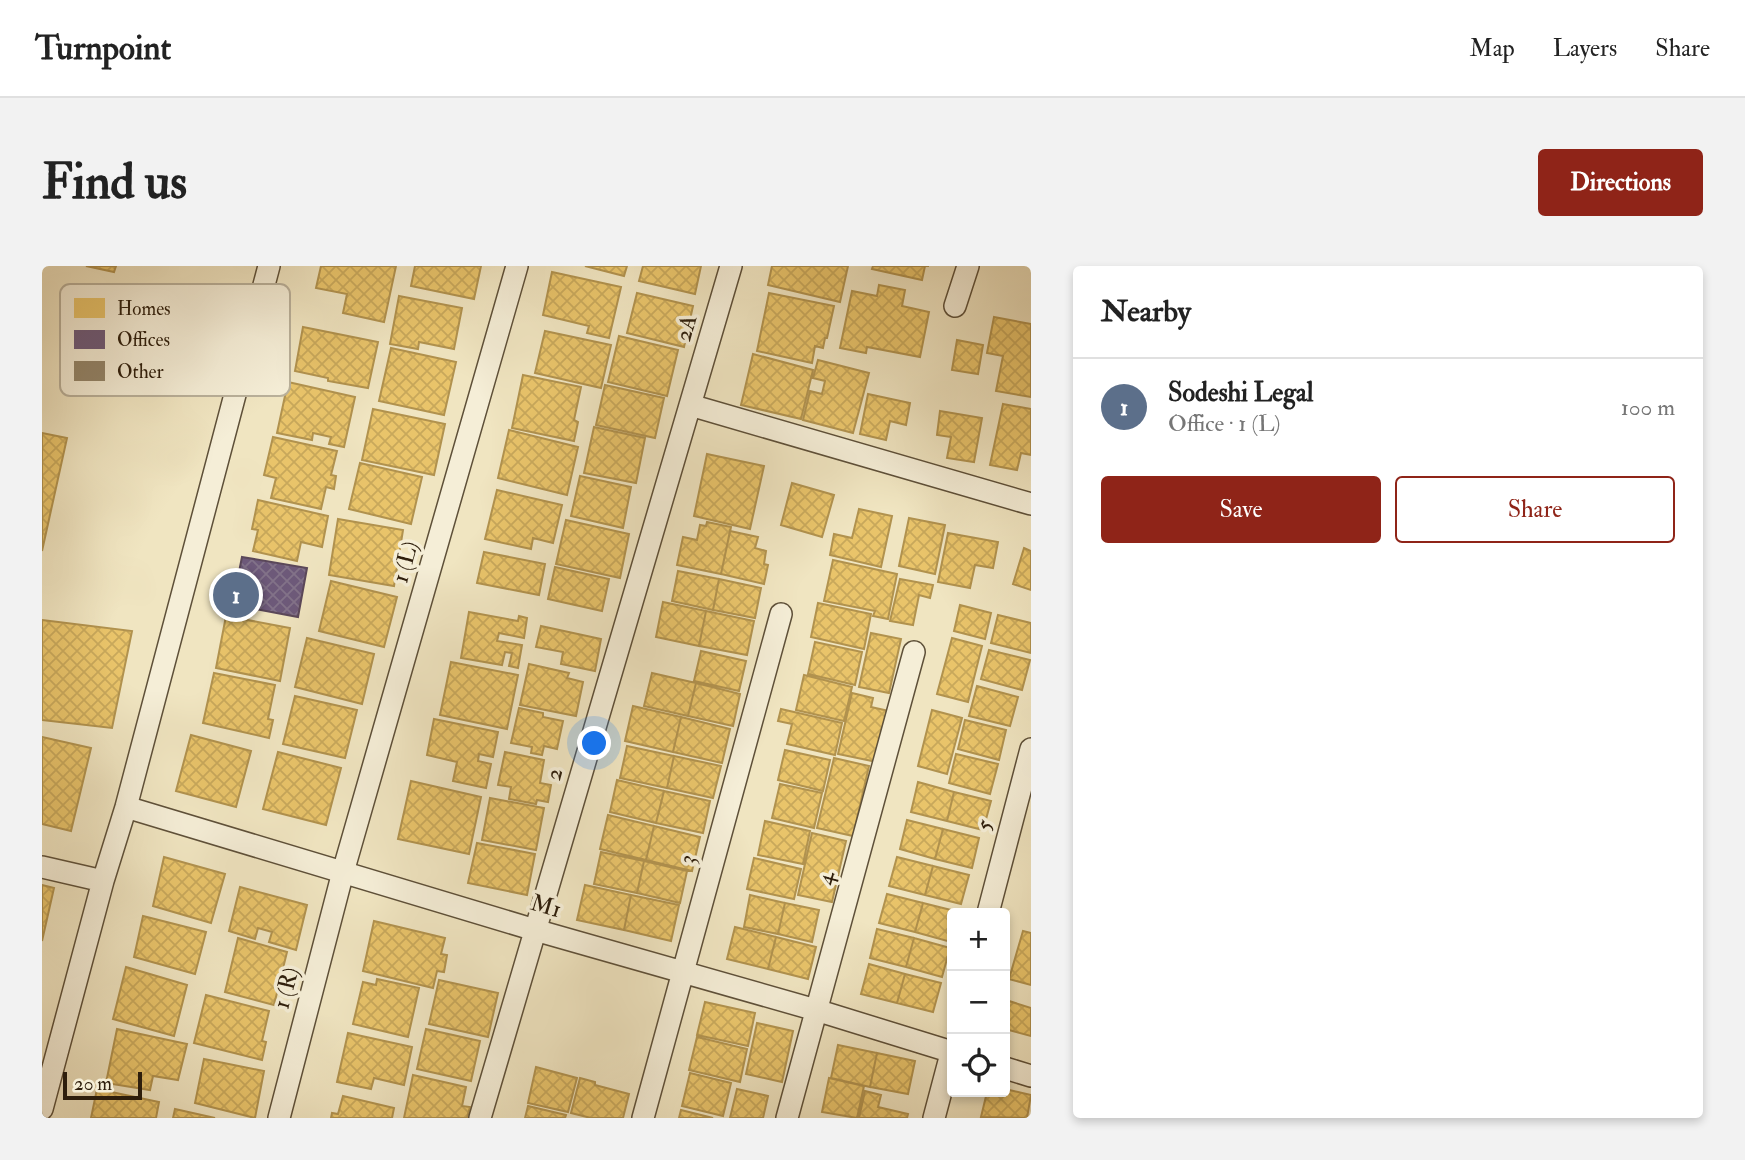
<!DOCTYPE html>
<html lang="en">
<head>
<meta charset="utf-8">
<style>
	:root { --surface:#fff; --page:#f2f2f2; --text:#222; --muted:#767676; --line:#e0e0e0; --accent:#8f2418 }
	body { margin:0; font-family:"IM FELL Double Pica",serif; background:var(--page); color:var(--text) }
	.controls { position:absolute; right:21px; bottom:21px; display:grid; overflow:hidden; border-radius:7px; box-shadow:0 4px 10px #0003 }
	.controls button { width:63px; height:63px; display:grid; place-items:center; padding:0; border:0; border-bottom:2px solid var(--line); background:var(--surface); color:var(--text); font:35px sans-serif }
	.scale { position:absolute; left:21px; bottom:18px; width:79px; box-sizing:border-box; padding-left:7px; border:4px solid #2e1e0c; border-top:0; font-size:19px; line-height:24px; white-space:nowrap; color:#2e1e0c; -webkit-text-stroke:5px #f5eed7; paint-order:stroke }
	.you { position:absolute; left:553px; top:478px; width:24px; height:24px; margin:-18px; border:5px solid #fff; border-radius:50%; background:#1a73e8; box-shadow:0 0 0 10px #1a73e833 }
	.badge { display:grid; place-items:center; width:46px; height:46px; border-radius:50%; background:var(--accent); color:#fff; font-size:23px; font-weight:700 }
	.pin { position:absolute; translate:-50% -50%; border:4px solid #fff; box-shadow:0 2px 7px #0006 }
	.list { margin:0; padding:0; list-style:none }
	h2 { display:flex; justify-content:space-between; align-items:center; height:91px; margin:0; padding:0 28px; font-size:30px }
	h2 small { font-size:23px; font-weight:400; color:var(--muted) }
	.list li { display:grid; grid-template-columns:46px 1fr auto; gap:21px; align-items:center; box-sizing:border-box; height:98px; padding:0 28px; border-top:2px solid var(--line) }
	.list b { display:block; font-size:26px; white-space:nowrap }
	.list p { margin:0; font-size:23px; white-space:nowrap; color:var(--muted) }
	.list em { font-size:23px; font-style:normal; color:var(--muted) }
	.actions { display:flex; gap:14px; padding:21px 28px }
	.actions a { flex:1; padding:16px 0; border:2px solid var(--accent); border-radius:7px; text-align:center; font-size:24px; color:var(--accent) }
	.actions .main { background:var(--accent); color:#fff }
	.icon { flex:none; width:38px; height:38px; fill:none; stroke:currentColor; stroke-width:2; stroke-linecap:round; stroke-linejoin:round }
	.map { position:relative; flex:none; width:989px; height:852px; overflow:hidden; border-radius:7px }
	header { display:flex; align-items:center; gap:42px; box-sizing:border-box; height:98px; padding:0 35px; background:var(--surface); border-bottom:2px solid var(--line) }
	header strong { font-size:33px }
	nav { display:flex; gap:38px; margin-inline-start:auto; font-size:24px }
	.intro { display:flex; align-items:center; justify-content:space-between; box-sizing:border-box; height:168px; padding:0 42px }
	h1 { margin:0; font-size:49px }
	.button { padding:18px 32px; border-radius:7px; background:var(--accent); color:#fff; font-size:24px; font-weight:700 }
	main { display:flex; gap:42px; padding:0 42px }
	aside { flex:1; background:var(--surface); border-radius:7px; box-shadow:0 4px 10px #0003 }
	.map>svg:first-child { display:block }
</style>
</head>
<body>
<header>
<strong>Turnpoint</strong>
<nav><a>Map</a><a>Layers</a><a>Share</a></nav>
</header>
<div class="intro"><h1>Find us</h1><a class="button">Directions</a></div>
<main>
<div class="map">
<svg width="989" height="852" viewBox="0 0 989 852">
	<defs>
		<pattern id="homes-cross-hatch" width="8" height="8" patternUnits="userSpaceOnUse" patternTransform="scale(1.75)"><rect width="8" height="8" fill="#e9c46a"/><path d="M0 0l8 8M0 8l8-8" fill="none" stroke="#c8a85b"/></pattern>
		<pattern id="offices-cross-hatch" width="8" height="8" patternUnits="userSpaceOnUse" patternTransform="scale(1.75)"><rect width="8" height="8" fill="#6d597a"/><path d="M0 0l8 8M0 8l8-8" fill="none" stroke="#827289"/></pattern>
	</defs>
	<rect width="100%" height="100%" fill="#f0e5c1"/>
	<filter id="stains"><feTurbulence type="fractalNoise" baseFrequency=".00286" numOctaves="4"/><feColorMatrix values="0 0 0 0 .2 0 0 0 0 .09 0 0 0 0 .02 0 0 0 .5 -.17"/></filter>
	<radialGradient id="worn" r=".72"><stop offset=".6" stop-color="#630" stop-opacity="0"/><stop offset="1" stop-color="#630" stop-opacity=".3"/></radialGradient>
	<path fill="url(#homes-cross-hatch)" stroke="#b1924e" stroke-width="2" d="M 44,0 L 74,0 L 72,6 Z
		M 279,0 L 354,0 L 342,56 L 301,47 L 305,28 L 274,22 Z
		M 373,0 L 439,0 L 432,33 L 369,20 Z
		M 543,0 L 585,0 L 582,10 Z
		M 601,0 L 659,0 L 653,28 L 597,15 Z
		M 730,0 L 806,0 L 798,36 L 726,19 Z
		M 831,0 L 887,0 L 883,0 L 880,14 L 830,3 Z
		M 510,6 L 579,21 L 567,72 L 545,67 L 547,60 L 501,49 Z
		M 837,19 L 863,24 L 860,40 L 887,46 L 878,91 L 825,81 L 824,87 L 798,82 L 810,25 L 835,30 Z
		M 595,27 L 651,40 L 642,81 L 585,67 Z
		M 727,27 L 792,40 L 785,72 L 783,72 L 781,82 L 773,80 L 770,97 L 715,85 Z
		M 357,30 L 420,42 L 412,83 L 377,76 L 376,83 L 348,78 Z
		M 952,51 L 989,58 L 989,131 L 954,125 L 961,90 L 945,87 Z
		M 261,61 L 336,76 L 326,122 L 286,115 L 286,112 L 253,105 Z
		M 503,65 L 569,79 L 559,122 L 493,107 Z
		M 577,70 L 636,84 L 625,130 L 566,116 Z
		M 915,74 L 941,79 L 936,108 L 910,104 Z
		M 349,82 L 414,96 L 402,149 L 337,135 Z
		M 711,88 L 771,104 L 759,153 L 699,139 Z
		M 776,94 L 827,107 L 811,167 L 761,154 L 768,125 L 780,128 L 783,115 L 771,112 Z
		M 481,109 L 539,121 L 532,154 L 536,156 L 532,175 L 470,162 Z
		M 246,116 L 313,131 L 302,181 L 287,178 L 289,171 L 271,167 L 270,174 L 235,167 Z
		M 563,119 L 622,132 L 613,172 L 554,159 Z
		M 826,128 L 868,137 L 864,159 L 848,155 L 844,174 L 818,168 Z
		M 961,138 L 989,143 L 989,189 L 979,187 L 975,204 L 948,199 Z
		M 331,143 L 403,158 L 392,209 L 320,194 Z
		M 898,145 L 940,152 L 932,196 L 905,192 L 909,171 L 895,169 Z
		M 552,161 L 603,172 L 594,217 L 542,207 Z
		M 467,164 L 536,181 L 525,229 L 456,212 Z
		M 0,167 L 25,172 L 0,285 Z
		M 231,171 L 295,185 L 289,209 L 294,210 L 292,223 L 284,221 L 279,243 L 229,232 L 234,212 L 222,209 Z
		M 665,188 L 722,200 L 708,263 L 652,250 Z
		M 318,197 L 380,211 L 369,258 L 307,243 Z
		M 538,210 L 589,221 L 581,262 L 529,250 Z
		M 750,217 L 792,229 L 780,271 L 739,259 Z
		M 455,224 L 520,239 L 511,277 L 491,272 L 489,283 L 443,273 Z
		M 216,234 L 286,250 L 280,281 L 259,276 L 255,295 L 211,285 L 216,264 L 210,263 Z
		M 817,243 L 850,250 L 839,301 L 788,289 L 792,268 L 810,272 Z
		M 867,252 L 903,259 L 893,308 L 857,300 Z
		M 296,253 L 361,264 L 352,320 L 287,309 Z
		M 524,254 L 587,268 L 578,312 L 514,298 Z
		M 665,256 L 689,261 L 679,308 L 635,299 L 641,271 L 655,274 L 658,259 L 664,260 Z
		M 688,265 L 716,271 L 713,282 L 724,285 L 722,298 L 726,299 L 722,318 L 679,308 Z
		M 906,267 L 956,276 L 951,302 L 933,299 L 928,322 L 896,316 Z
		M 982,282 L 989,285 L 989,324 L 971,318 Z
		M 442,286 L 503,298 L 497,329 L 435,317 Z
		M 791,294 L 855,308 L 846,353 L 831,350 L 833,345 L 782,335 Z
		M 513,301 L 567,313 L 560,345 L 506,333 Z
		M 636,305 L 677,313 L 671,344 L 630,335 Z
		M 677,313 L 719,322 L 713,352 L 671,344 Z
		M 858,313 L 891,319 L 888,332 L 877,329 L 871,359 L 848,355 Z
		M 289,315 L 355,331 L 342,381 L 277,365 Z
		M 621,336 L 664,345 L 657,380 L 614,371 Z
		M 776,337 L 829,348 L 822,383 L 769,371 Z
		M 918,339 L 949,347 L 943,373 L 912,365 Z
		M 664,345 L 712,355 L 705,389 L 657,380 Z
		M 427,346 L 476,355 L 477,350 L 485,352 L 482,372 L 457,367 L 455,375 L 480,379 L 476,402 L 467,400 L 470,387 L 463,386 L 460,399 L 419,392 Z
		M 956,349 L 989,357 L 989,387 L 949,377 Z
		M 184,350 L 248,362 L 238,415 L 174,402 Z
		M 0,354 L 90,365 L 70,462 L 0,454 Z
		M 499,360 L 559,373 L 553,405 L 519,398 L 521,386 L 494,381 Z
		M 829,367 L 859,373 L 847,427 L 817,421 Z
		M 265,372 L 332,388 L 320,438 L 253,421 Z
		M 910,372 L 940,380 L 926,436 L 895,428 Z
		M 773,376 L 820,386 L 813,419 L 766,408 Z
		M 947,384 L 988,394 L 980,424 L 939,413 Z
		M 659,385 L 704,395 L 697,425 L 652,415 Z
		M 409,396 L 476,409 L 465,463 L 398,449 Z
		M 487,398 L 527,407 L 525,412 L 541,416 L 534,450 L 478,439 Z
		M 172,407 L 233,419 L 226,453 L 231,454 L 227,472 L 161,457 Z
		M 610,407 L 654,417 L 646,450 L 602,440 Z
		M 762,409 L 810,421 L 802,455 L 754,444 Z
		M 654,417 L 698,428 L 691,460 L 646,450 Z
		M 935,420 L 976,431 L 968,460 L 927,450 Z
		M 810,427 L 831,432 L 829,441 L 847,445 L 835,496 L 796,488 Z
		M 253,430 L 315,444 L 303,492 L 241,478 Z
		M 591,440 L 639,451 L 631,486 L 583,475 Z
		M 477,442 L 501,447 L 501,451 L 521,455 L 515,483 L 502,480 L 500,489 L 489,487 L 490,481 L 469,477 Z
		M 739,443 L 800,457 L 793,489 L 745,478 L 750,458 L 736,455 Z
		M 890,444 L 920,452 L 905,508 L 876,500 Z
		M 639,451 L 688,463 L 680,497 L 631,486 Z
		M 392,453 L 456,466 L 451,491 L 437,488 L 436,495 L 449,498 L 444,522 L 411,515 L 415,496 L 385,489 Z
		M 923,454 L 964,464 L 957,494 L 916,483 Z
		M 149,469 L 209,485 L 194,541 L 134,525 Z
		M 0,471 L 49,482 L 29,565 L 0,558 Z
		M 585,480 L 632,490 L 625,522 L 578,512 Z
		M 743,484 L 788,494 L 781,525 L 736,514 Z
		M 236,486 L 299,502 L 284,559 L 221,543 Z
		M 463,486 L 502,494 L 498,517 L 509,519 L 506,536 L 495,534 L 494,538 L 467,533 L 469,521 L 456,519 Z
		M 914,488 L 956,498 L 948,528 L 907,517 Z
		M 632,490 L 679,500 L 671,532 L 625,522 Z
		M 792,492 L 827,500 L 811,570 L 775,562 Z
		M 575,514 L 622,525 L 614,557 L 568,546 Z
		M 369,515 L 439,531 L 427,588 L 356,573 Z
		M 876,516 L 912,526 L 905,555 L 869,546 Z
		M 738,518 L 780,527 L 772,562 L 730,552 Z
		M 622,525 L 668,535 L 661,567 L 614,557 Z
		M 912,526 L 949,535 L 941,564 L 905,555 Z
		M 448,532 L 502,542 L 494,584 L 440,574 Z
		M 566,549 L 612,560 L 604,594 L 558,583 Z
		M 865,554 L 901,563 L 893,593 L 858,583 Z
		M 723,555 L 768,565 L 761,598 L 716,589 Z
		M 612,560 L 658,571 L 650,605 L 604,594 Z
		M 901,563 L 937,572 L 930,602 L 893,593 Z
		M 770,567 L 804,575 L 790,636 L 756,629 Z
		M 435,577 L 493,588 L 485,629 L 426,617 Z
		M 559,586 L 602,595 L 595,627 L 552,618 Z
		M 122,591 L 183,608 L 169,657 L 111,640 Z
		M 855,591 L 891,600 L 883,629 L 847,620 Z
		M 712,592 L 759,603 L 752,633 L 705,623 Z
		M 602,595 L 645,605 L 638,637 L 595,627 Z
		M 891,600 L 927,609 L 919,638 L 883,629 Z
		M 0,619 L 12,622 L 0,675 Z
		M 543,619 L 589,629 L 582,664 L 535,654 Z
		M 198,621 L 265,639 L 254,684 L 227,676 L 230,666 L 216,662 L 213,673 L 187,665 Z
		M 845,628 L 881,637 L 873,666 L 837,657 Z
		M 589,629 L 637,639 L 629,675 L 582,664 Z
		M 708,629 L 743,637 L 736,668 L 702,661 Z
		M 743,637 L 777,644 L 770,676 L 736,668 Z
		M 881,637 L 917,646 L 910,647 L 909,676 L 873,666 Z
		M 101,650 L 164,666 L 153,708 L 92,691 Z
		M 332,655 L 403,672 L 399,688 L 405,689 L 402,706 L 395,705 L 391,722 L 321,705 Z
		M 693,661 L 734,671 L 726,703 L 685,693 Z
		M 835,663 L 872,672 L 864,701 L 828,692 Z
		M 981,665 L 989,667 L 989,719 L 967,713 Z
		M 734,671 L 774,681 L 766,713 L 726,703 Z
		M 196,672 L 245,686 L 232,739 L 183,726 Z
		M 872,672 L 908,682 L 900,711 L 864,701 Z
		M 827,698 L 863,708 L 855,737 L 819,728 Z
		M 84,701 L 145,719 L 132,770 L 71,753 Z
		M 863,708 L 899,717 L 891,746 L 855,737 Z
		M 335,713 L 377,722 L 366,771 L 311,758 L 321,716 L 334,719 Z
		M 397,714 L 456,727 L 446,771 L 387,758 Z
		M 164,729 L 227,745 L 220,775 L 224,776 L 220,794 L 152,777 Z
		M 964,734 L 989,742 L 989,770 L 963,763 Z
		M 663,736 L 713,747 L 706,780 L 655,769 Z
		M 715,757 L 751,765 L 740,816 L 704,808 Z
		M 75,763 L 145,778 L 136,814 L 111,810 L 108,824 L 64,817 Z
		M 384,763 L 438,775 L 429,815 L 375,803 Z
		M 306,767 L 370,781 L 362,819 L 332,812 L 329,823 L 295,816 Z
		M 655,771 L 705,783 L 698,816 L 647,804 Z
		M 796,779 L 835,787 L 828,821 L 789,812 Z
		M 835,787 L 873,795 L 866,828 L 828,821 Z
		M 162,793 L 222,805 L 213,852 L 153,837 Z
		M 494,801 L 535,812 L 526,846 L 486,837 Z
		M 648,807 L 689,817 L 681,850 L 640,840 Z
		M 371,809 L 424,821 L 420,840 L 428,841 L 425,852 L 362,852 Z
		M 538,812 L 553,816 L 553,819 L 587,828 L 581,852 L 549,852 L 529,847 Z
		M 787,812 L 822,820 L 815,852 L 780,846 Z
		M 55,823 L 117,836 L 114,852 L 49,852 Z
		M 695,823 L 726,830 L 721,852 L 688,852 Z
		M 963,823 L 989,829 L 985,852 L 939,851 L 945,826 L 963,826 Z
		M 823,825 L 839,829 L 836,841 L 866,848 L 865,852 L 817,852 Z
		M 301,830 L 352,842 L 350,852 L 289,852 L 290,847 L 296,848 Z
		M 486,840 L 524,849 L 523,852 L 483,852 Z
		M 133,843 L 173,852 L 131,852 Z
		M 639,844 L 671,852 L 637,852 Z"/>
	<path fill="url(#offices-cross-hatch)" stroke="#5a4759" stroke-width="2" d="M 200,291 L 265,302 L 256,351 L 208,342 L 207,345 L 182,341 L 188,309 L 196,311 Z"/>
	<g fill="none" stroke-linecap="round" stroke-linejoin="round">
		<g stroke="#5e5039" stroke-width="24">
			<path id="minor" d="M 913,40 L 926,0
				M 648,139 L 989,238
				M 84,541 L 493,664 L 774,744 L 910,786
				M 0,601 L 61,615
				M 946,647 L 989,483
				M 963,802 L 989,810
				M 0,843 L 61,615 L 84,541 L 227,0
				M 237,852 L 301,606 L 475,0
				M 438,852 L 689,0
				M 601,852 L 739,348
				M 745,852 L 872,386
				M 892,852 L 910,784"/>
		</g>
		<use href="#minor" stroke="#f5eed7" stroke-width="21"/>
	</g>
	<g text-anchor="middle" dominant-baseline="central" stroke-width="7" stroke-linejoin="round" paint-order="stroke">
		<g font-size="23" fill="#2e1e0c" stroke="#f5eed7">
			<text transform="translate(644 62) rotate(-74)">2A</text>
			<text transform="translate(363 296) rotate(-74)">1 (L)</text>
			<text transform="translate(512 508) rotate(-74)">2</text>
			<text transform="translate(942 559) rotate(-75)">5</text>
			<text transform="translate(645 593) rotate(-75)">3</text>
			<text transform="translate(783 612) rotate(-75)">4</text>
			<text transform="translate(504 640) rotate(16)">M1</text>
			<text transform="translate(244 722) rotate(-75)">1 (R)</text>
		</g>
	</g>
	<rect x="18" y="18" width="230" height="112" rx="10" fill="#f5eed7" stroke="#b9b09a" stroke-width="2"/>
	<rect x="32" y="32" width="31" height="20" fill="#e9c46a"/>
	<rect x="32" y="64" width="31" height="19" fill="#6d597a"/>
	<rect x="32" y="95" width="31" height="20" fill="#93856a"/>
	<g font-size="19" fill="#2e1e0c">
		<text x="75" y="49">Homes</text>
		<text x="75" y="80">Offices</text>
		<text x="75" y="112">Other</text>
	</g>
	<rect width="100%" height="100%" filter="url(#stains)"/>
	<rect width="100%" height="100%" fill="url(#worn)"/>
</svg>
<div class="controls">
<button>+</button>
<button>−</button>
<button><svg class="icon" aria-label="locate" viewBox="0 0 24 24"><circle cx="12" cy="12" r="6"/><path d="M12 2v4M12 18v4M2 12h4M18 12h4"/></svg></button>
</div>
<div class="scale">20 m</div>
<div class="you"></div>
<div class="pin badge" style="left:194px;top:329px;background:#5c6f8a">1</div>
</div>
<aside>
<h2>Nearby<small></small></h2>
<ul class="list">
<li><span class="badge" style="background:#5c6f8a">1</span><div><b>Sodeshi Legal</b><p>Office · 1 (L)</p></div><em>100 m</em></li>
</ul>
<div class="actions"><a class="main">Save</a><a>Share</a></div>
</aside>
</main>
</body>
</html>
